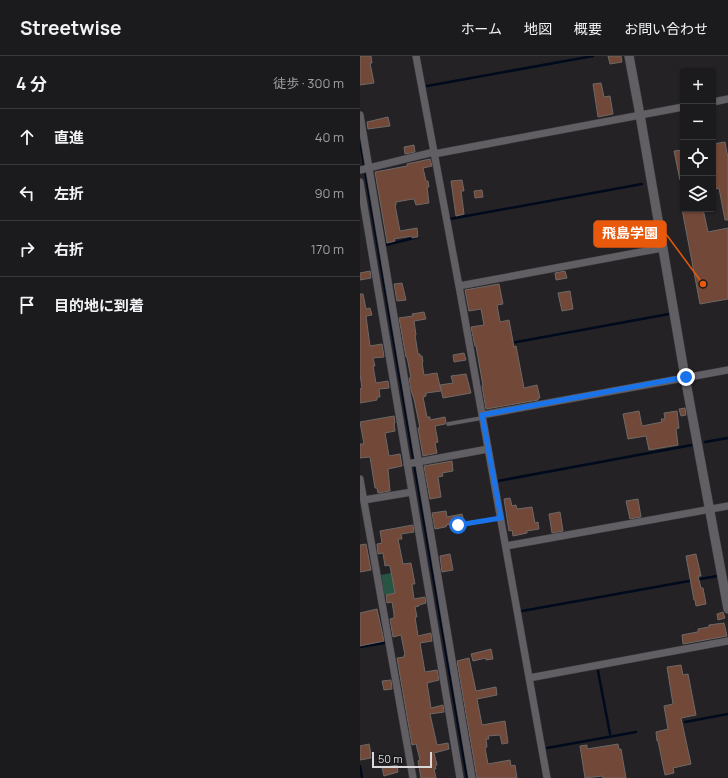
<!DOCTYPE html>
<html lang="ja">
<head>
<meta charset="utf-8">
<style>
	:root { --surface:#1b1a1c; --page:#282729; --text:#f1f3f6; --muted:#a0a1a3; --line:#39383b }
	body { margin:0; font-family:Manrope,"Noto Sans JP",sans-serif; background:var(--page); color:var(--text) }
	.controls { position:absolute; right:12px; top:12px; display:grid; overflow:hidden; border-radius:4px; box-shadow:0 1px 3px #0004 }
	.controls button { width:36px; height:36px; display:grid; place-items:center; padding:0; border:0; border-bottom:1px solid var(--line); background:var(--surface); color:var(--text); font:20px sans-serif }
	.scale { position:absolute; left:12px; bottom:10px; width:60px; box-sizing:border-box; padding-left:4px; border:2px solid #d9d8da; border-top:0; font-size:11px; line-height:14px; white-space:nowrap; color:#d9d8da; -webkit-text-stroke:3px #1a191c; paint-order:stroke }
	.stop { position:absolute; width:12px; height:12px; margin:-9px; border:3px solid #1a73e8; border-radius:50%; background:#fff }
	.stop.end { background:#1a73e8; border-color:#fff; box-shadow:0 1px 4px #0008 }
	.list { margin:0; padding:0; list-style:none }
	h2 { display:flex; justify-content:space-between; align-items:center; height:52px; margin:0; padding:0 16px; font-size:17px }
	h2 small { font-size:13px; font-weight:400; color:var(--muted) }
	.list li { display:grid; grid-template-columns:26px 1fr auto; gap:12px; align-items:center; box-sizing:border-box; height:56px; padding:0 16px; border-top:1px solid var(--line) }
	.list b { display:block; font-size:15px; white-space:nowrap }
	.list em { font-size:13px; font-style:normal; color:var(--muted) }
	.icon { flex:none; width:22px; height:22px; fill:none; stroke:currentColor; stroke-width:2; stroke-linecap:round; stroke-linejoin:round }
	.map { position:relative; flex:none; width:368px; height:722px; overflow:hidden }
	header { display:flex; align-items:center; gap:24px; box-sizing:border-box; height:56px; padding:0 20px; background:var(--surface); border-bottom:1px solid var(--line) }
	header strong { font-size:19px }
	nav { display:flex; gap:22px; margin-inline-start:auto; font-size:14px }
	main { display:flex }
	aside { flex:1; background:var(--surface) }
	.map>svg:first-child { display:block }
</style>
</head>
<body>
<header>
<strong>Streetwise</strong>
<nav><a>ホーム</a><a>地図</a><a>概要</a><a>お問い合わせ</a></nav>
</header>
<main>
<aside>
<h2>4 分<small>徒歩 · 300 m</small></h2>
<ul class="list">
<li><svg class="icon" aria-label="ahead" viewBox="0 0 24 24"><path d="M12 20V5M6 11l6-6 6 6"/></svg><div><b>直進</b></div><em>40 m</em></li>
<li><svg class="icon" aria-label="left" viewBox="0 0 24 24"><path d="M17 20v-9H6M10 6l-5 5 5 5"/></svg><div><b>左折</b></div><em>90 m</em></li>
<li><svg class="icon" aria-label="right" viewBox="0 0 24 24"><path d="M7 20v-9h11M14 6l5 5-5 5"/></svg><div><b>右折</b></div><em>170 m</em></li>
<li><svg class="icon" aria-label="arrive" viewBox="0 0 24 24"><path d="M6 21V4h12l-3 4 3 4H6"/></svg><div><b>目的地に到着</b></div></li>
</ul>
</aside>
<div class="map">
<svg width="368" height="722" viewBox="0 0 368 722">
	<rect width="100%" height="100%" fill="#242225"/>
	<path fill="#285543" d="M 31,517 L 35,537 L 24,539 L 21,519 Z"/>
	<g fill="none" stroke-linecap="round" stroke-linejoin="round">
		<path stroke="#000a1d" stroke-width="2.5" d="M 67,30 L 233,0
			M 0,85 L 107,722
			M 90,163 L 282,128
			M 26,189 L 58,181
			M 151,287 L 309,258
			M 345,386 L 368,382
			M 138,425 L 332,389
			M 162,555 L 357,520
			M 0,591 L 24,587
			M 238,615 L 250,678
			M 325,666 L 368,658
			M 187,692 L 276,676
			M 0,710 L 2,722"/>
	</g>
	<path fill="#724838" stroke="#6e6967" d="M 0,0 L 11,0 L 12,7 L 10,7 L 14,27 L 0,29 Z
		M 248,0 L 261,0 L 262,6 L 250,8 Z
		M 241,27 L 244,41 L 250,40 L 253,58 L 238,61 L 233,28 Z
		M 28,61 L 30,70 L 8,73 L 7,66 Z
		M 365,86 L 368,102 L 368,164 L 365,164 L 359,132 L 353,134 L 353,88 Z
		M 54,89 L 55,96 L 45,98 L 44,91 Z
		M 323,94 L 323,124 L 320,124 L 314,95 Z
		M 70,103 L 72,110 L 63,112 L 66,125 L 68,125 L 69,131 L 67,131 L 69,147 L 56,149 L 54,143 L 53,143 L 36,146 L 36,149 L 35,149 L 40,175 L 57,172 L 58,181 L 52,182 L 52,180 L 34,183 L 35,185 L 27,187 L 27,186 L 15,116 L 47,110 L 47,108 Z
		M 102,124 L 104,135 L 101,135 L 104,158 L 96,160 L 91,125 Z
		M 122,134 L 123,141 L 115,142 L 114,135 Z
		M 322,153 L 343,153 L 348,176 L 368,172 L 368,243 L 340,248 Z
		M 10,215 L 11,222 L 0,224 L 0,217 Z
		M 205,215 L 207,222 L 196,224 L 195,217 Z
		M 42,227 L 46,244 L 37,245 L 34,228 Z
		M 139,228 L 143,248 L 137,249 L 140,266 L 149,264 L 154,291 L 156,290 L 164,332 L 177,329 L 180,342 L 178,342 L 178,344 L 126,353 L 122,330 L 123,330 L 116,290 L 115,290 L 111,271 L 124,269 L 121,253 L 109,255 L 105,234 Z
		M 210,235 L 213,253 L 202,255 L 198,237 Z
		M 0,238 L 3,238 L 6,253 L 10,252 L 12,259 L 6,260 L 10,290 L 22,288 L 24,301 L 13,302 L 15,310 L 13,310 L 16,327 L 28,325 L 29,332 L 19,333 L 20,341 L 17,341 L 17,344 L 0,347 L 0,333 L 2,332 L 0,318 Z
		M 64,256 L 66,263 L 54,265 L 56,279 L 55,279 L 58,298 L 60,298 L 60,300 L 62,300 L 63,306 L 62,306 L 64,319 L 77,317 L 81,335 L 66,337 L 66,340 L 63,341 L 67,361 L 70,361 L 70,364 L 85,361 L 86,366 L 85,368 L 75,370 L 78,386 L 75,387 L 77,397 L 63,400 L 58,372 L 60,372 L 54,343 L 51,334 L 49,322 L 51,322 L 47,301 L 46,301 L 39,262 L 53,260 L 52,258 Z
		M 104,297 L 106,304 L 94,306 L 93,299 Z
		M 106,318 L 111,337 L 83,342 L 80,329 L 93,327 L 91,320 Z
		M 325,352 L 326,359 L 321,360 L 319,353 Z
		M 279,355 L 282,370 L 302,366 L 301,363 L 305,363 L 304,357 L 317,355 L 319,372 L 316,373 L 318,389 L 289,394 L 286,380 L 268,383 L 263,358 Z
		M 34,360 L 35,367 L 34,367 L 35,375 L 25,377 L 29,400 L 40,398 L 42,410 L 28,413 L 30,435 L 18,437 L 17,432 L 15,432 L 10,401 L 0,402 L 0,388 L 4,388 L 0,366 Z
		M 92,405 L 93,415 L 82,417 L 83,420 L 78,421 L 81,441 L 70,443 L 64,410 Z
		M 150,442 L 152,450 L 156,449 L 157,453 L 172,451 L 175,467 L 178,466 L 179,473 L 167,475 L 167,477 L 153,480 L 152,474 L 149,475 L 144,443 Z
		M 278,443 L 281,461 L 270,463 L 266,445 Z
		M 86,455 L 87,461 L 102,458 L 104,465 L 86,469 L 87,470 L 85,471 L 75,473 L 72,457 Z
		M 200,456 L 203,475 L 192,477 L 189,458 Z
		M 53,469 L 54,476 L 41,478 L 42,483 L 38,483 L 43,508 L 51,507 L 55,528 L 52,528 L 54,543 L 65,541 L 66,547 L 59,549 L 59,550 L 55,551 L 57,561 L 55,561 L 58,580 L 71,577 L 72,585 L 60,587 L 65,616 L 77,614 L 79,624 L 67,627 L 71,652 L 83,649 L 84,656 L 70,658 L 77,689 L 88,687 L 89,693 L 74,697 L 77,709 L 75,710 L 76,713 L 74,713 L 76,722 L 61,722 L 58,705 L 60,704 L 56,688 L 52,689 L 37,602 L 44,601 L 44,599 L 45,599 L 41,579 L 33,581 L 30,563 L 34,562 L 34,558 L 32,546 L 27,547 L 26,539 L 35,537 L 30,510 L 29,510 L 29,509 L 25,510 L 23,497 L 18,498 L 17,488 L 22,487 L 20,475 Z
		M 6,488 L 11,514 L 0,516 L 0,489 Z
		M 90,498 L 93,514 L 82,516 L 80,500 Z
		M 336,498 L 341,520 L 338,520 L 341,532 L 343,532 L 346,548 L 336,550 L 335,544 L 334,544 L 326,500 Z
		M 17,553 L 24,585 L 0,590 L 0,557 Z
		M 363,556 L 365,562 L 358,564 L 357,558 Z
		M 364,567 L 367,580 L 323,588 L 322,579 L 337,576 L 338,576 L 338,573 L 349,571 L 349,569 Z
		M 131,593 L 133,603 L 126,604 L 126,602 L 113,605 L 111,598 Z
		M 109,602 L 116,635 L 136,631 L 137,639 L 117,643 L 122,669 L 145,665 L 148,687 L 142,688 L 140,679 L 128,680 L 129,683 L 126,683 L 127,691 L 125,692 L 128,708 L 150,704 L 151,710 L 155,709 L 157,722 L 117,722 L 97,605 Z
		M 321,609 L 323,619 L 328,618 L 336,659 L 321,662 L 331,708 L 313,712 L 314,717 L 305,719 L 298,685 L 297,685 L 296,676 L 308,673 L 304,650 L 313,648 L 307,611 Z
		M 31,624 L 32,633 L 24,634 L 22,625 Z
		M 9,688 L 11,698 L 10,698 L 11,702 L 0,704 L 0,690 Z
		M 258,688 L 259,693 L 261,693 L 266,722 L 243,722 L 242,720 L 225,722 L 220,690 L 227,689 L 227,693 Z
		M 37,709 L 38,716 L 24,720 L 22,712 Z"/>
	<g fill="none" stroke-linecap="round" stroke-linejoin="round">
		<g stroke="#3e3c40" stroke-width="4.5">
			<path id="service" d="M 88,368 L 122,362
				M 98,469 L 141,462"/>
		</g>
		<g stroke="#3e3c40" stroke-width="8">
			<path id="minor" d="M 56,0 L 99,230 L 187,722
				M 353,46 L 368,43
				M 0,59 L 112,722
				M 74,98 L 323,51
				M 0,114 L 74,96
				M 0,126 L 100,722
				M 99,230 L 302,192
				M 122,359 L 368,314
				M 47,408 L 128,393
				M 0,423 L 53,722
				M 4,444 L 52,436
				M 146,490 L 368,450
				M 169,622 L 368,585"/>
		</g>
		<g stroke="#3e3c40" stroke-width="10">
			<path id="tertiary" d="M 269,0 L 280,59 L 325,321 L 368,553"/>
		</g>
		<use href="#service" stroke="#625f64" stroke-width="3.5"/>
		<use href="#minor" stroke="#625f64" stroke-width="7"/>
		<use href="#tertiary" stroke="#625f64" stroke-width="9"/>
	</g>
	<g fill="none" stroke-linecap="round" stroke-linejoin="round">
		<path stroke="#1a73e8" stroke-width="5" d="M 98,469 L 141,462 L 122,359 L 326,321"/>
	</g>
	<path fill="none" stroke="#e8590c" stroke-width="1.5" d="M343 228L306 178"/>
	<circle fill="#e8590c" stroke="#1a191c" stroke-width="1.5" cx="343" cy="228" r="4"/>
	<rect fill="#e8590c" stroke="#e8590c" stroke-width="1.5" x="234" y="165" width="72" height="26" rx="4"/>
	<g font-size="14" text-anchor="middle" font-weight="bold" fill="#fff">
		<text x="270" y="182">飛島学園</text>
	</g>
</svg>
<div class="controls">
<button>+</button>
<button>−</button>
<button><svg class="icon" aria-label="locate" viewBox="0 0 24 24"><circle cx="12" cy="12" r="6"/><path d="M12 2v4M12 18v4M2 12h4M18 12h4"/></svg></button>
<button><svg class="icon" aria-label="layers" viewBox="0 0 24 24"><path d="M12 4l9 5-9 5-9-5zM3 14l9 5 9-5"/></svg></button>
</div>
<div class="scale">50 m</div>
<div class="stop" style="left:98px;top:469px"></div>
<div class="stop end" style="left:326px;top:321px"></div>
</div>
</main>
</body>
</html>
